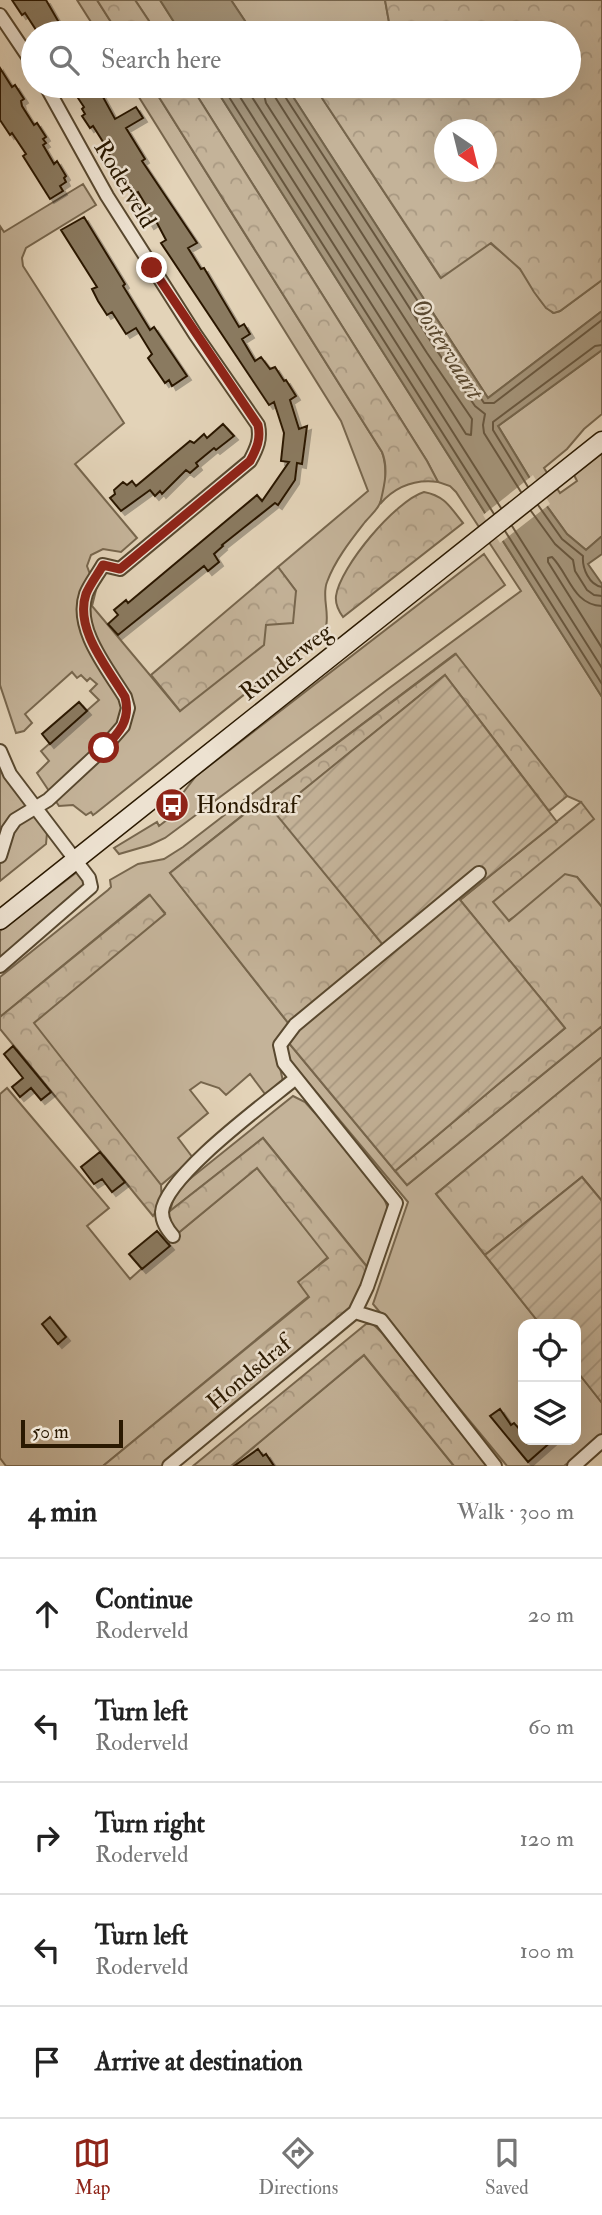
<!DOCTYPE html>
<html lang="en">
<head>
<meta charset="utf-8">
<style>
	:root { --surface:#fff; --page:#f2f2f2; --text:#222; --muted:#767676; --line:#e0e0e0; --accent:#8f2418 }
	body { margin:0; font-family:"IM FELL Double Pica",serif; background:var(--page); color:var(--text) }
	.controls { position:absolute; right:21px; bottom:21px; display:grid; overflow:hidden; border-radius:14px; box-shadow:0 7px 28px #0002 }
	.controls button { width:63px; height:63px; display:grid; place-items:center; padding:0; border:0; border-bottom:2px solid var(--line); background:var(--surface); color:var(--text); font:35px sans-serif }
	.compass { position:absolute; left:434px; top:119px; width:63px; height:63px; border-radius:50%; background:var(--surface); box-shadow:0 7px 28px #0002; rotate:145deg }
	.scale { position:absolute; left:21px; bottom:18px; width:102px; box-sizing:border-box; padding-left:7px; border:4px solid #2a1901; border-top:0; font-size:19px; line-height:24px; white-space:nowrap; color:#2a1901; -webkit-text-stroke:5px #ede2d1; paint-order:stroke }
	.stop { position:absolute; width:21px; height:21px; margin:-16px; border:5px solid #8f2418; border-radius:50%; background:#fff }
	.stop.end { background:#8f2418; border-color:#fff; box-shadow:0 2px 7px #0008 }
	.list { margin:0; padding:0; list-style:none }
	h2 { display:flex; justify-content:space-between; align-items:center; height:91px; margin:0; padding:0 28px; font-size:30px }
	h2 small { font-size:23px; font-weight:400; color:var(--muted) }
	.list li { display:grid; grid-template-columns:46px 1fr auto; gap:21px; align-items:center; box-sizing:border-box; height:112px; padding:0 28px; border-top:2px solid var(--line) }
	.list b { display:block; font-size:26px; white-space:nowrap }
	.list p { margin:0; font-size:23px; white-space:nowrap; color:var(--muted) }
	.list em { font-size:23px; font-style:normal; color:var(--muted) }
	.icon { flex:none; width:38px; height:38px; fill:none; stroke:currentColor; stroke-width:2; stroke-linecap:round; stroke-linejoin:round }
	.map { position:relative; flex:none; width:602px; height:1466px; overflow:hidden }
	.search { position:absolute; background:var(--surface); box-shadow:0 7px 28px #0002; left:21px; right:21px; top:21px; height:77px; display:flex; align-items:center; gap:18px; box-sizing:border-box; padding:0 24px; border-radius:38px; color:var(--muted); font-size:26px }
	.sheet { height:651px; background:var(--surface) }
	nav { display:flex; justify-content:space-around; align-items:center; box-sizing:border-box; height:98px; border-top:2px solid var(--line); background:var(--surface); font-size:19px; color:var(--muted) }
	nav a { display:grid; justify-items:center; gap:4px }
	nav .on { color:var(--accent) }
	.map>svg:first-child { display:block }
</style>
</head>
<body>
<div class="map">
<svg width="602" height="1466" viewBox="0 0 602 1466">
	<defs>
		<pattern id="forest-crowns" width="20" height="18" patternUnits="userSpaceOnUse" patternTransform="scale(1.75)"><rect width="20" height="18" fill="#c4b399"/><path d="M2 6a3 3 0 1 1 6 0M12 15a3 3 0 1 1 6 0" fill="none" stroke="#a99982"/></pattern>
		<pattern id="garden-furrows" width="10" height="10" patternUnits="userSpaceOnUse" patternTransform="scale(1.75)"><rect width="10" height="10" fill="#c4b399"/><path d="M-1 1l2-2M0 10L10 0M9 11l2-2" fill="none" stroke="#a99982"/></pattern>
		<filter id="shadow"><feDropShadow dx="4" dy="4" stdDeviation="0" flood-color="#0004"/></filter>
	</defs>
	<rect width="100%" height="100%" fill="#e3d3b8"/>
	<filter id="stains"><feTurbulence type="fractalNoise" baseFrequency=".00286" numOctaves="4"/><feColorMatrix values="0 0 0 0 .2 0 0 0 0 .09 0 0 0 0 .02 0 0 0 .5 -.17"/></filter>
	<radialGradient id="worn" r=".72"><stop offset=".6" stop-color="#630" stop-opacity="0"/><stop offset="1" stop-color="#630" stop-opacity=".3"/></radialGradient>
	<path fill="#c4b399" stroke="#77664d" stroke-width="2" d="M 77,0 L 97,0 L 118,33 L 98,33 Z
		M 135,0 L 160,0 L 181,33 L 157,33 Z
		M 231,0 L 385,0 L 391,33 L 253,33 Z
		M 132,86 L 152,86 L 382,452 C 387,466 387,492 379,505 C 376,511 370,516 365,522 C 351,540 335,560 327,582 C 321,597 331,615 325,630 L 96,813 L 93,815 L 91,812 L 86,815 L 73,805 L 59,806 L 37,773 L 49,761 L 41,751 L 99,700 L 90,691 L 97,684 L 90,678 L 87,681 L 81,675 L 77,678 L 72,672 L 25,714 L 32,723 L 24,731 L 16,733 L 0,685 L 0,226 L 4,232 L 83,184 L 96,205 L 26,248 L 22,258 L 23,266 L 124,423 L 75,464 L 137,538 L 121,552 L 103,549 L 91,555 L 87,566 L 91,577 L 80,599 L 91,630 L 88,603 L 98,582 L 92,606 L 180,711 L 266,625 L 296,591 L 278,567 L 368,491 L 341,421 Z
		M 191,86 L 214,86 L 602,697 L 602,907 L 577,877 L 508,921 L 492,902 L 581,802 L 567,796 L 455,654 L 271,793 L 170,873 L 289,1024 C 270,1043 279,1059 283,1082 L 268,1098 L 250,1074 L 226,1095 L 219,1088 L 201,1082 L 190,1090 L 208,1113 L 178,1138 L 193,1158 L 161,1185 L 33,1023 L 165,913 L 149,895 L 0,1017 L 0,977 L 108,890 L 111,887 L 110,880 L 138,864 L 164,859 L 183,847 L 388,689 L 521,591 L 456,492 L 450,486 L 438,482 L 427,461 Z
		M 286,86 L 320,86 L 320,95 L 440,277 L 490,243 C 500,251 511,259 520,269 C 532,283 537,302 553,313 L 560,311 L 602,280 L 602,311 L 488,398 Z
		M 602,350 L 602,414 L 584,429 L 567,449 L 544,468 L 560,493 L 577,481 L 574,475 L 602,453 L 602,536 L 586,550 L 567,534 L 546,505 L 498,426 Z
		M 484,554 L 505,585 L 165,838 L 150,845 L 119,854 L 114,848 L 157,822 L 159,826 L 181,809 L 176,802 L 196,776 Z
		M 0,769 L 47,833 L 46,844 L 0,881 Z
		M 81,869 L 85,880 L 84,889 L 0,959 L 0,931 Z
		M 602,1026 L 602,1057 L 436,1194 L 540,1324 L 523,1324 L 523,1440 L 576,1440 L 576,1370 L 602,1403 L 602,1436 L 564,1466 L 507,1466 L 373,1304 L 408,1202 L 291,1062 L 287,1052 L 288,1042 L 407,1185 Z
		M 7,1088 L 109,1208 L 87,1226 L 130,1279 L 169,1244 L 171,1239 L 257,1168 L 328,1257 L 299,1282 L 309,1296 L 103,1466 L 6,1466 L 0,1458 L 0,1094 Z
		M 293,1096 L 305,1102 C 326,1126 383,1182 388,1210 L 368,1268 L 263,1138 L 170,1211 L 176,1190 Z
		M 364,1355 L 454,1466 L 231,1466 Z"/>
	<path fill="url(#forest-crowns)" stroke="#77664d" stroke-width="2" fill-rule="evenodd" d="M 97,0 L 135,0 L 157,33 L 118,33 Z
		M 385,0 L 602,0 L 602,280 L 560,311 L 554,313 L 546,308 L 534,292 L 520,269 L 491,243 L 441,278 L 320,95 L 320,86 L 569,86 L 569,33 L 385,33 L 391,33 ZM 444,130 L 486,130 L 486,172 L 444,172 Z
		M 152,86 L 191,86 L 427,461 L 438,482 C 415,479 395,487 380,504 C 384,487 389,469 382,452 Z
		M 424,492 C 445,496 450,507 463,523 L 343,617 C 338,610 335,604 336,596 C 340,567 395,501 424,492 Z
		M 278,567 L 296,591 L 293,623 L 266,625 L 264,645 L 180,711 L 151,675 Z
		M 456,654 L 567,796 L 549,811 L 445,675 L 276,813 L 384,946 L 289,1024 L 170,873 L 271,793 Z
		M 581,802 L 594,819 L 493,902 L 509,921 L 565,874 L 577,877 L 602,907 L 602,1026 L 407,1185 L 395,1171 L 565,1028 L 460,900 Z
		M 150,895 L 165,914 L 34,1023 L 161,1185 L 162,1202 L 153,1216 L 0,1029 L 0,1017 Z
		M 602,1057 L 602,1201 L 582,1177 L 485,1255 L 436,1194 Z
		M 263,1138 L 368,1268 L 352,1312 L 170,1466 L 103,1466 L 309,1297 L 298,1282 L 328,1258 L 257,1168 L 171,1239 L 159,1224 L 170,1211 Z
		M 366,1324 L 373,1324 L 382,1333 L 489,1466 L 454,1466 L 364,1355 L 231,1466 L 193,1466 Z"/>
	<path fill="url(#garden-furrows)" stroke="#77664d" stroke-width="2" d="M 445,675 L 557,822 L 460,900 L 565,1028 L 395,1171 L 288,1042 L 290,1024 L 384,946 L 275,813 Z
		M 582,1177 L 602,1201 L 602,1403 L 576,1370 L 576,1324 L 540,1324 L 485,1255 Z"/>
	<path fill="#a4947a" stroke="#73634a" stroke-width="2" d="M 160,0 L 231,0 L 253,33 L 181,33 Z
		M 214,86 L 286,86 L 488,398 L 602,311 L 602,350 L 498,426 L 546,505 L 567,534 L 586,550 L 602,536 L 602,554 L 588,564 L 602,584 L 602,697 Z"/>
	<path fill="#e3d3b8" d="M 533,475 L 550,504 L 500,543 L 483,515 Z"/>
	<g fill="none" stroke-linecap="round" stroke-linejoin="round">
		<path stroke="#67563e" stroke-width="2" d="M 222,86 L 494,514
			M 233,86 L 501,508
			M 245,86 L 466,434 L 471,435 L 472,419 L 427,353 L 266,103 L 262,86
			M 272,86 L 275,97 L 435,348 L 475,406 L 485,414 L 483,425 L 484,433 L 521,492
			M 281,86 L 282,92 L 484,403 L 494,403 L 602,320
			M 528,487 L 493,430 L 493,422 L 595,346 L 602,345
			M 538,505 L 562,539 L 583,556 C 582,568 589,585 602,587
			M 531,511 L 555,544 L 573,560 L 575,571 L 587,590 L 594,595 L 602,596
			M 512,526 L 602,668
			M 505,531 L 602,684
			M 602,606 C 573,605 569,574 552,557 L 548,558 L 548,562 L 602,648"/>
	</g>
	<path fill="#8a7a60" stroke="#2a1901" stroke-width="2" filter="url(#shadow)" d="M 12,0 L 46,0 L 65,33 L 38,33 L 25,13 L 22,15 Z
		M 0,68 L 12,87 L 15,85 L 24,99 L 21,101 L 22,106 L 34,125 L 37,123 L 46,137 L 43,139 L 46,143 L 43,145 L 54,164 L 57,161 L 66,176 L 64,178 L 66,182 L 60,186 L 63,191 L 50,199 L 23,156 L 26,154 L 12,133 L 10,135 L 0,120 Z
		M 70,86 L 97,86 L 115,119 L 136,107 L 143,118 L 126,128 L 145,159 L 142,161 L 197,243 L 188,248 L 201,269 L 204,268 L 239,327 L 244,324 L 250,334 L 242,339 L 255,361 L 261,357 L 270,369 L 275,367 L 284,381 L 286,380 L 296,396 L 290,400 L 299,429 L 307,426 L 302,464 L 297,463 L 295,480 L 278,505 L 275,503 L 222,545 L 223,546 L 214,554 L 219,562 L 208,571 L 204,566 L 118,635 L 108,624 L 118,615 L 114,610 L 126,600 L 128,603 L 257,495 L 262,501 L 289,462 L 281,461 L 284,433 L 274,402 L 269,405 L 161,243 L 166,240 L 156,221 L 150,225 L 144,215 L 150,212 L 138,192 L 132,195 L 124,182 L 126,181 L 104,146 L 105,145 L 93,126 L 90,128 L 82,116 L 85,114 L 82,109 L 84,107 Z
		M 84,217 L 125,284 L 123,286 L 150,330 L 154,327 L 187,376 L 172,386 L 169,380 L 165,383 L 148,358 L 152,354 L 136,328 L 126,334 L 112,312 L 107,315 L 98,301 L 92,289 L 97,287 L 61,230 Z
		M 223,424 L 234,436 L 216,450 L 214,448 L 196,463 L 198,466 L 190,473 L 186,470 L 162,494 L 160,491 L 155,496 L 150,490 L 121,511 L 110,498 L 115,494 L 114,490 L 123,482 L 127,485 L 132,481 L 136,486 L 190,441 L 194,443 L 204,434 L 207,438 Z
		M 79,702 L 87,711 L 50,744 L 42,734 Z
		M 13,1046 L 51,1092 L 41,1100 L 31,1088 L 20,1097 L 12,1087 L 23,1078 L 4,1054 Z
		M 100,1152 L 125,1182 L 112,1192 L 102,1179 L 94,1184 L 81,1167 Z
		M 157,1231 L 170,1246 L 142,1269 L 129,1254 Z
		M 50,1317 L 66,1337 L 58,1344 L 42,1324 Z
		M 500,1409 L 511,1425 L 514,1423 L 523,1433 L 523,1440 L 553,1440 L 528,1462 L 490,1416 Z
		M 258,1449 L 263,1456 L 266,1454 L 274,1466 L 234,1466 Z"/>
	<g fill="none" stroke-linecap="round" stroke-linejoin="round">
		<g stroke="#58482f" stroke-width="16">
			<path id="street" d="M 0,15 L 33,64
				M 0,751 L 10,774 L 89,878 L 91,887 L 0,966
				M 0,856 L 8,830 L 15,820 L 48,800 L 104,748 L 123,726 L 128,708 L 125,697 C 108,669 74,629 86,594 C 90,584 98,574 103,565 L 120,569 L 250,461 C 257,448 261,439 258,425 L 195,334 L 107,196 L 46,86
				M 479,873 L 295,1025 L 280,1045 L 284,1063 L 396,1203 L 367,1287 L 355,1312 L 381,1320 L 495,1466
				M 173,1236 C 167,1229 162,1222 162,1212 C 165,1176 267,1102 296,1078
				M 169,1466 L 355,1312
				M 574,1466 L 602,1441"/>
		</g>
		<g stroke="#2a1901" stroke-width="21">
			<path id="secondary" d="M 0,920 L 602,441"/>
		</g>
		<use href="#street" stroke="#ede2d1" stroke-width="12"/>
		<use href="#secondary" stroke="#ede2d1" stroke-width="18"/>
	</g>
	<g fill="none" stroke-linecap="round" stroke-linejoin="round">
		<path stroke="#8f2418" stroke-width="9" d="M 104,748 C 119,733 131,720 125,697 C 108,668 74,629 86,594 C 90,584 98,574 103,565 L 120,569 L 250,461 C 257,448 261,439 258,425 L 152,268"/>
	</g>
	<defs>
		<g id="bus-disc" transform="scale(1.75)"><circle r="9.5" fill="#8f2418" stroke="#ede2d1"/><path d="M-5-6H5V4H4V6H2V4H-2V6H-4V4H-5ZM-3.5-4V0h7V-4ZM-3.5 1.2v1.5H-2V1.2ZM2 1.2v1.5H3.5V1.2Z" fill="#fff"/></g>
	</defs>
	<g fill-rule="evenodd">
		<use href="#bus-disc" x="172" y="805"/>
	</g>
	<g text-anchor="middle" dominant-baseline="central" stroke-width="5" stroke-linejoin="round" paint-order="stroke">
		<g font-size="24" fill="#2a1901" stroke="#ede2d1">
			<text transform="translate(125 184) rotate(59)">Roderveld</text>
			<text transform="translate(286 662) rotate(-38)">Runderweg</text>
			<text transform="translate(249 1373) rotate(-40)">Hondsdraf</text>
		</g>
		<g font-size="24" fill="#2a1901" stroke="#ede2d1" text-anchor="start">
			<text x="196" y="805">Hondsdraf</text>
		</g>
		<g font-size="26" font-style="italic" fill="#5b4a31" stroke="#ede2d1">
			<text transform="translate(447 349) rotate(58)">Oostervaart</text>
		</g>
	</g>
	<rect width="100%" height="100%" filter="url(#stains)"/>
	<rect width="100%" height="100%" fill="url(#worn)"/>
</svg>
<div class="controls">
<button><svg class="icon" aria-label="locate" viewBox="0 0 24 24"><circle cx="12" cy="12" r="6"/><path d="M12 2v4M12 18v4M2 12h4M18 12h4"/></svg></button>
<button><svg class="icon" aria-label="layers" viewBox="0 0 24 24"><path d="M12 4l9 5-9 5-9-5zM3 14l9 5 9-5"/></svg></button>
</div>
<svg class="compass" viewBox="-18 -18 36 36"><path d="M0-13l5 13h-10z" fill="#e53935"/><path d="M0 13l5-13h-10z" fill="#767676"/></svg>
<div class="scale">50 m</div>
<div class="stop" style="left:104px;top:748px"></div>
<div class="stop end" style="left:152px;top:268px"></div>
<div class="search"><svg class="icon" aria-label="search" viewBox="0 0 24 24"><circle cx="10" cy="10" r="6"/><path d="M15 15l6 6"/></svg>Search here</div>
</div>
<section class="sheet">
<h2>4 min<small>Walk · 300 m</small></h2>
<ul class="list">
<li><svg class="icon" aria-label="ahead" viewBox="0 0 24 24"><path d="M12 20V5M6 11l6-6 6 6"/></svg><div><b>Continue</b><p>Roderveld</p></div><em>20 m</em></li>
<li><svg class="icon" aria-label="left" viewBox="0 0 24 24"><path d="M17 20v-9H6M10 6l-5 5 5 5"/></svg><div><b>Turn left</b><p>Roderveld</p></div><em>60 m</em></li>
<li><svg class="icon" aria-label="right" viewBox="0 0 24 24"><path d="M7 20v-9h11M14 6l5 5-5 5"/></svg><div><b>Turn right</b><p>Roderveld</p></div><em>120 m</em></li>
<li><svg class="icon" aria-label="left" viewBox="0 0 24 24"><path d="M17 20v-9H6M10 6l-5 5 5 5"/></svg><div><b>Turn left</b><p>Roderveld</p></div><em>100 m</em></li>
<li><svg class="icon" aria-label="arrive" viewBox="0 0 24 24"><path d="M6 21V4h12l-3 4 3 4H6"/></svg><div><b>Arrive at destination</b></div></li>
</ul>
</section>
<nav>
<a class="on"><svg class="icon" aria-label="map" viewBox="0 0 24 24"><path d="M3 6l6-2 6 2 6-2v14l-6 2-6-2-6 2zM9 4v14M15 6v14"/></svg>Map</a>
<a><svg class="icon" aria-label="directions" viewBox="0 0 24 24"><path d="M12 3l9 9-9 9-9-9zM9 14v-3h6M13 9l2 2-2 2"/></svg>Directions</a>
<a><svg class="icon" aria-label="saved" viewBox="0 0 24 24"><path d="M7 4h10v16l-5-4-5 4z"/></svg>Saved</a>
</nav>
</body>
</html>
